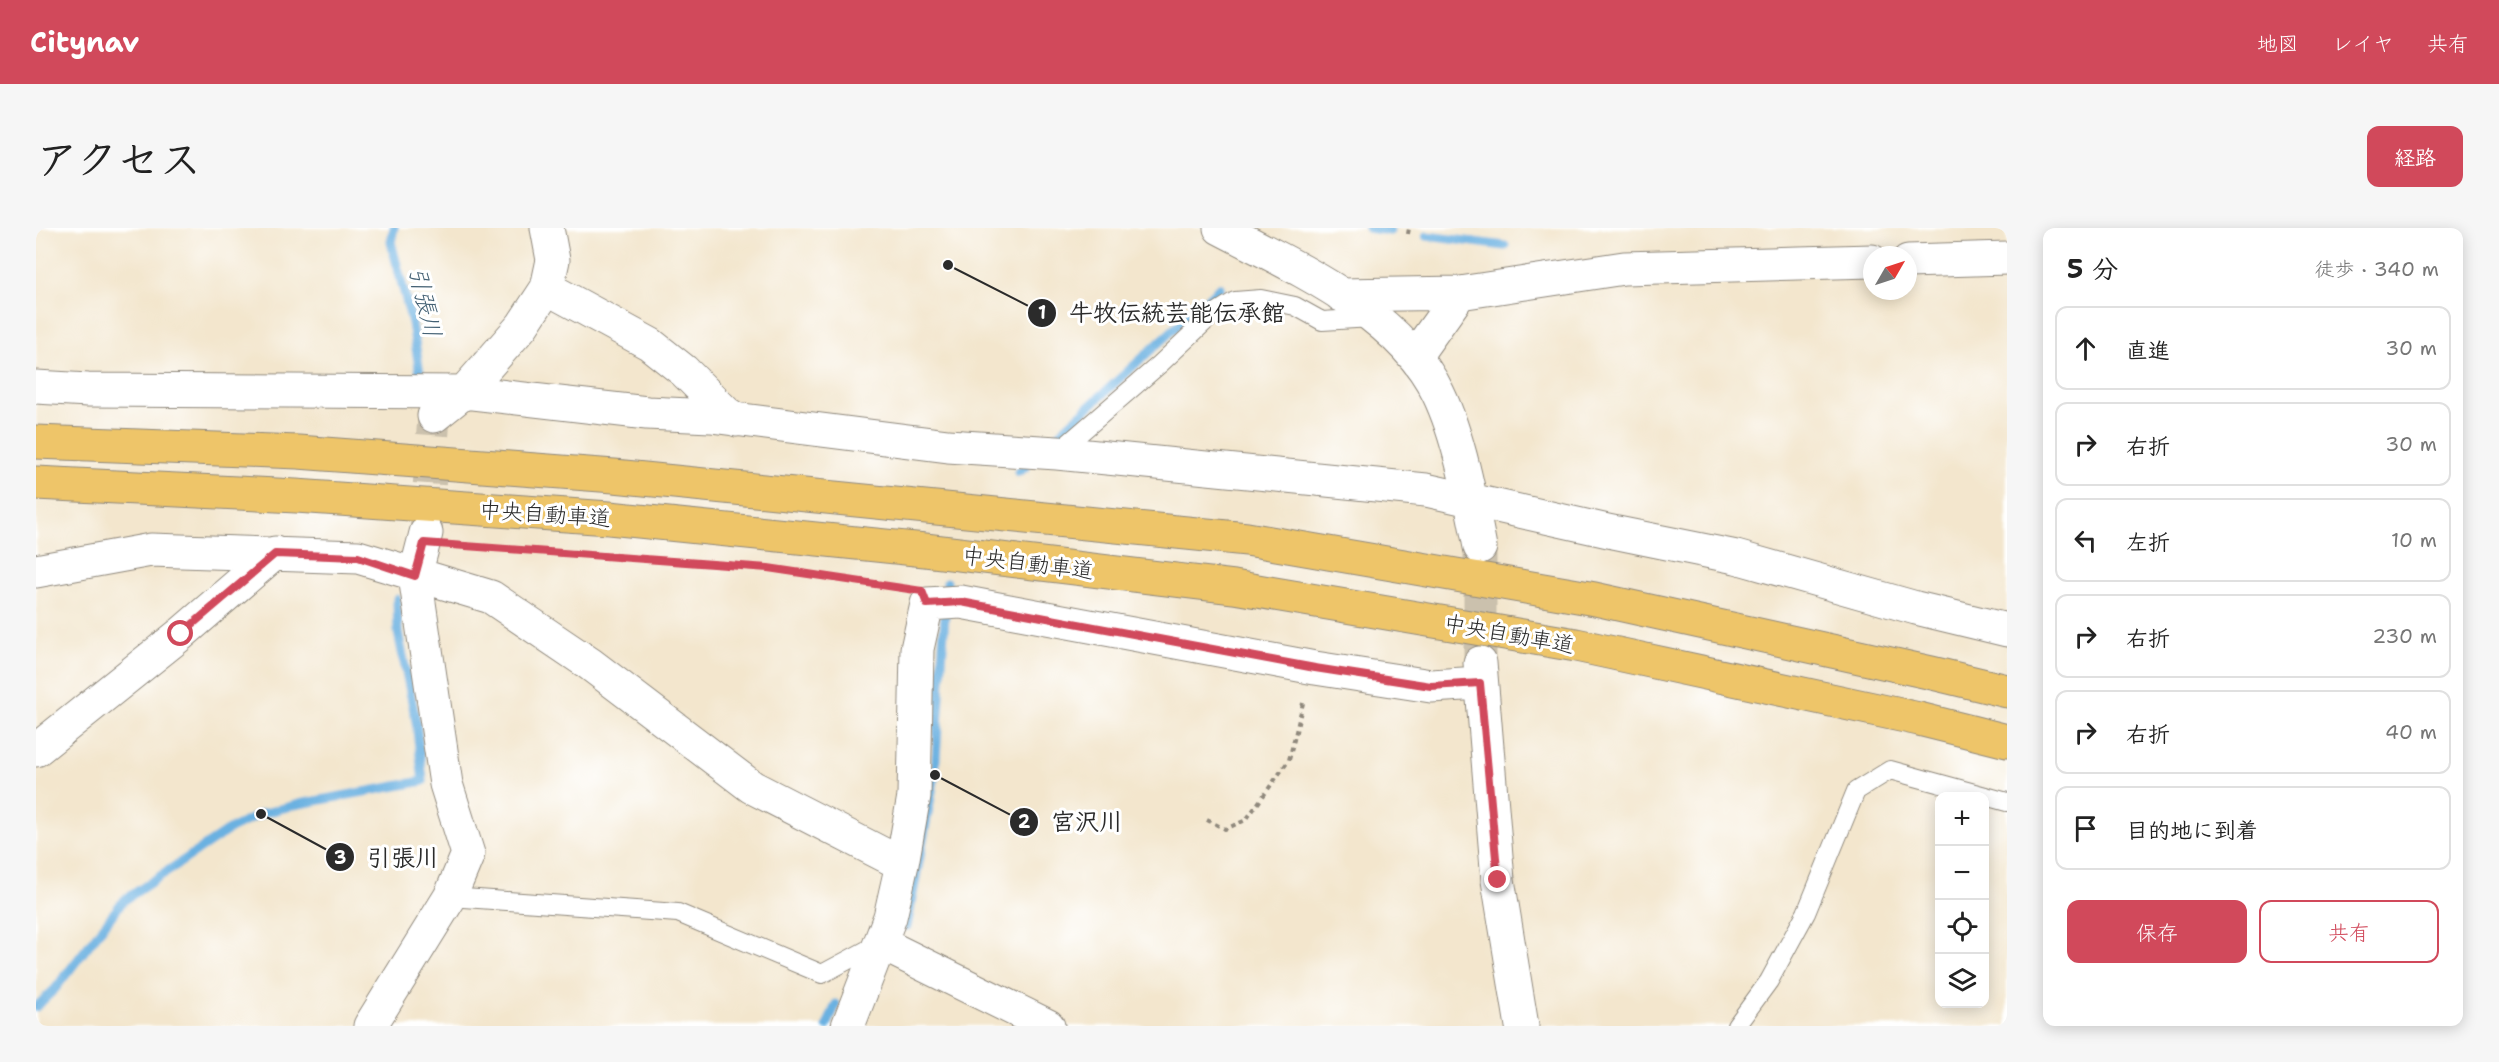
<!DOCTYPE html>
<html lang="ja">
<head>
<meta charset="utf-8">
<style>
	:root { --surface:#fff; --page:#f6f6f6; --text:#222; --muted:#767676; --line:#e0e0e0; --accent:#d1495b }
	body { margin:0; font-family:"Shantell Sans","Klee One",sans-serif; background:var(--page); color:var(--text) }
	.controls { position:absolute; right:18px; bottom:18px; display:grid; overflow:hidden; border-radius:12px; box-shadow:0 3px 15px #0003 }
	.controls button { width:54px; height:54px; display:grid; place-items:center; padding:0; border:0; border-bottom:2px solid var(--line); background:var(--surface); color:var(--text); font:30px sans-serif }
	.compass { position:absolute; left:1827px; top:18px; width:54px; height:54px; border-radius:50%; background:var(--surface); box-shadow:0 3px 15px #0003; rotate:51deg }
	.stop { position:absolute; width:18px; height:18px; margin:-14px; border:4px solid #d1495b; border-radius:50%; background:#fff }
	.stop.end { background:#d1495b; border-color:#fff; box-shadow:0 2px 6px #0008 }
	.list { margin:0; padding:0; list-style:none }
	h2 { display:flex; justify-content:space-between; align-items:center; height:78px; margin:0; padding:0 24px; font-size:26px }
	h2 small { font-size:20px; font-weight:400; color:var(--muted) }
	.list li { display:grid; grid-template-columns:39px 1fr auto; gap:18px; align-items:center; box-sizing:border-box; height:84px; margin:0 12px 12px; padding:0 12px; border:2px solid var(--line); border-radius:12px }
	.list b { display:block; font-size:22px; white-space:nowrap }
	.list em { font-size:20px; font-style:normal; color:var(--muted) }
	.actions { display:flex; gap:12px; padding:18px 24px }
	.actions a { flex:1; padding:14px 0; border:2px solid var(--accent); border-radius:12px; text-align:center; font-size:21px; color:var(--accent) }
	.actions .main { background:var(--accent); color:#fff }
	.icon { flex:none; width:33px; height:33px; fill:none; stroke:currentColor; stroke-width:2; stroke-linecap:round; stroke-linejoin:round }
	.map { position:relative; flex:none; width:1971px; height:798px; overflow:hidden; border-radius:12px }
	header { display:flex; align-items:center; gap:36px; box-sizing:border-box; height:84px; padding:0 30px; background:var(--accent); color:#fff }
	header strong { font-size:28px }
	nav { display:flex; gap:33px; margin-inline-start:auto; font-size:21px }
	.intro { display:flex; align-items:center; justify-content:space-between; box-sizing:border-box; height:144px; padding:0 36px }
	h1 { margin:0; font-size:42px }
	.button { padding:15px 27px; border-radius:12px; background:var(--accent); color:#fff; font-size:21px; font-weight:700 }
	main { display:flex; gap:36px; padding:0 36px }
	aside { flex:1; background:var(--surface); border-radius:12px; box-shadow:0 3px 15px #0003 }
	.map>svg:first-child { display:block }
</style>
</head>
<body>
<header>
<strong>Citynav</strong>
<nav><a>地図</a><a>レイヤ</a><a>共有</a></nav>
</header>
<div class="intro"><h1>アクセス</h1><a class="button">経路</a></div>
<main>
<div class="map">
<svg width="1971" height="798" viewBox="0 0 1971 798">
	<rect width="100%" height="100%" fill="#fff"/>
	<filter id="ink" filterUnits="userSpaceOnUse"><feTurbulence type="fractalNoise" baseFrequency=".0167" numOctaves="2"/><feDisplacementMap in="SourceGraphic" scale="12" xChannelSelector="R" yChannelSelector="G"/><feConvolveMatrix kernelMatrix="1 2 1 2 8 2 1 2 1" color-interpolation-filters="sRGB"/></filter>
	<filter id="wash" filterUnits="userSpaceOnUse"><feTurbulence type="fractalNoise" baseFrequency=".008" numOctaves="4" result="noise"/><feDisplacementMap in="SourceGraphic" scale="24" xChannelSelector="R" yChannelSelector="G"/><feGaussianBlur stdDeviation="1.35" result="paint"/><feColorMatrix in="noise" values="0 0 0 0 0 0 0 0 0 0 0 0 0 0 0 0 0 1.4 0 .05"/><feComposite in="paint" operator="in"/></filter>
	<g filter="url(#wash)">
		<rect width="100%" height="100%" fill="#f3e6cd"/>
		<g fill="none" stroke-linecap="round" stroke-linejoin="round">
			<path stroke="#6ab1e1" stroke-width="9" d="M 358,0 L 355,14 L 376,95 L 386,158
				M 1332,0 L 1354,3
				M 1391,8 L 1469,18
				M 1013,215 L 1184,59
				M 982,244 L 990,239
				M 871,698 L 899,547 L 911,354
				M 0,779 L 19,761 L 87,673 L 194,601 L 225,586 L 263,576 L 387,553 L 380,493 L 362,404 L 361,371
				M 791,798 L 800,776"/>
		</g>
	</g>
	<g filter="url(#ink)">
		<g fill="none" stroke-linecap="round" stroke-linejoin="round">
			<path stroke="#cbc1ad" stroke-width="33" stroke-dasharray="33 16" stroke-linecap="butt" d="M 390,305 L 398,188
				M 1444,435 L 1444,323"/>
			<g stroke="#8f887c" stroke-width="20">
				<path id="lane" d="M 1021,225 L 1124,136 L 1175,88 L 1199,73 L 1225,71 L 1259,78 L 1286,93 L 1336,90
					M 414,669 L 642,685 L 786,746 L 842,716
					M 1700,798 L 1733,753 L 1770,685 L 1820,563 L 1854,542 L 1971,574"/>
			</g>
			<g stroke="#8f887c" stroke-width="35">
				<path id="street" d="M 1184,0 C 1258,39 1364,85 1402,165 C 1423,208 1435,272 1444,319
					M 1872,33 L 1971,30
					M 511,60 L 614,116 L 648,143 L 690,185 L 701,192
					M 1305,67 L 1424,65
					M 1379,128 L 1424,65 L 1588,40 L 1836,33
					M 0,159 L 52,162 L 428,164 L 611,185 L 675,188 L 912,218 L 1021,225 L 1390,262 L 1572,303 L 1700,329 L 1880,380 L 1971,402
					M 398,188 L 428,164 L 486,98 L 511,60 L 517,32 L 511,0
					M 0,343 L 115,322 L 322,329 L 455,369 L 554,436 L 716,559 L 866,636
					M 1444,435 L 1462,652 L 1486,798
					M 0,522 L 145,406 L 239,325
					M 844,715 L 1012,798
					M 334,798 L 414,669 L 432,626 L 410,556 L 379,348 L 390,305
					M 812,798 L 854,689 L 866,636 L 878,568 L 881,421 L 891,376 L 925,374 L 1279,440 L 1395,458 L 1444,455"/>
			</g>
			<g stroke="#8f887c" stroke-width="35">
				<path id="highway" d="M 0,214 L 262,224 L 578,248 L 1211,311 L 1559,371 L 1896,445 L 1971,463
					M 0,255 L 260,268 L 573,290 L 889,322 L 1198,359 L 1540,417 L 1883,491 L 1971,513"/>
			</g>
			<path stroke="#8f887c" stroke-width="4" stroke-dasharray="4.5 4.5" stroke-linecap="butt" d="M 1372,6 L 1373,0
				M 419,317 L 668,335
				M 768,345 L 865,360
				M 1171,592 L 1189,601 L 1210,592 L 1253,532 L 1268,471"/>
			<use href="#lane" stroke="#fff" stroke-width="18"/>
			<use href="#street" stroke="#fff" stroke-width="33"/>
			<use href="#highway" stroke="#eec569" stroke-width="33"/>
		</g>
	</g>
	<g fill="none" stroke-linecap="round" stroke-linejoin="round" filter="url(#ink)">
		<path stroke="#d1495b" stroke-width="8" d="M 145,406 L 239,326 L 322,329 L 379,348 L 388,315 L 732,340 L 886,363 L 891,376 L 925,374 L 1279,440 L 1395,458 L 1444,455 L 1462,652"/>
	</g>
	<g text-anchor="middle" dominant-baseline="central" stroke-width="6" stroke-linejoin="round" paint-order="stroke">
		<g font-size="22" fill="#2b2b2b" stroke="#fff">
			<text transform="translate(509 286) rotate(4)">中央自動車道</text>
			<text transform="translate(992 335) rotate(7)">中央自動車道</text>
			<text transform="translate(1473 406) rotate(10)">中央自動車道</text>
		</g>
		<g font-size="24" font-style="italic" fill="#446174" stroke="#fff">
			<text transform="translate(389 74) rotate(77)">引張川</text>
		</g>
	</g>
	<path fill="none" stroke="#2b2b2b" stroke-width="2" d="M912 37L1006 85M899 547L988 594M225 586L304 629"/>
	<g fill="#2b2b2b" stroke="#fff" stroke-width="2">
		<circle cx="912" cy="37" r="6"/>
		<circle cx="899" cy="547" r="6"/>
		<circle cx="225" cy="586" r="6"/>
		<circle cx="1006" cy="85" r="15"/>
		<circle cx="988" cy="594" r="15"/>
		<circle cx="304" cy="629" r="15"/>
	</g>
	<g font-size="18" text-anchor="middle" font-weight="bold" fill="#fff">
		<text x="1006" y="91">1</text>
		<text x="988" y="600">2</text>
		<text x="304" y="636">3</text>
	</g>
	<g font-size="24" text-anchor="middle" font-weight="bold" fill="#2b2b2b" stroke="#fff" stroke-width="6" stroke-linejoin="round" paint-order="stroke">
		<text x="1141" y="93">牛牧伝統芸能伝承館</text>
		<text x="1051" y="602">宮沢川</text>
		<text x="367" y="638">引張川</text>
	</g>
</svg>
<div class="controls">
<button>+</button>
<button>−</button>
<button><svg class="icon" aria-label="locate" viewBox="0 0 24 24"><circle cx="12" cy="12" r="6"/><path d="M12 2v4M12 18v4M2 12h4M18 12h4"/></svg></button>
<button><svg class="icon" aria-label="layers" viewBox="0 0 24 24"><path d="M12 4l9 5-9 5-9-5zM3 14l9 5 9-5"/></svg></button>
</div>
<svg class="compass" viewBox="-18 -18 36 36"><path d="M0-13l5 13h-10z" fill="#e53935"/><path d="M0 13l5-13h-10z" fill="#767676"/></svg>
<div class="stop" style="left:145px;top:406px"></div>
<div class="stop end" style="left:1462px;top:652px"></div>
</div>
<aside>
<h2>5 分<small>徒歩 · 340 m</small></h2>
<ul class="list">
<li><svg class="icon" aria-label="ahead" viewBox="0 0 24 24"><path d="M12 20V5M6 11l6-6 6 6"/></svg><div><b>直進</b></div><em>30 m</em></li>
<li><svg class="icon" aria-label="right" viewBox="0 0 24 24"><path d="M7 20v-9h11M14 6l5 5-5 5"/></svg><div><b>右折</b></div><em>30 m</em></li>
<li><svg class="icon" aria-label="left" viewBox="0 0 24 24"><path d="M17 20v-9H6M10 6l-5 5 5 5"/></svg><div><b>左折</b></div><em>10 m</em></li>
<li><svg class="icon" aria-label="right" viewBox="0 0 24 24"><path d="M7 20v-9h11M14 6l5 5-5 5"/></svg><div><b>右折</b></div><em>230 m</em></li>
<li><svg class="icon" aria-label="right" viewBox="0 0 24 24"><path d="M7 20v-9h11M14 6l5 5-5 5"/></svg><div><b>右折</b></div><em>40 m</em></li>
<li><svg class="icon" aria-label="arrive" viewBox="0 0 24 24"><path d="M6 21V4h12l-3 4 3 4H6"/></svg><div><b>目的地に到着</b></div></li>
</ul>
<div class="actions"><a class="main">保存</a><a>共有</a></div>
</aside>
</main>
</body>
</html>
